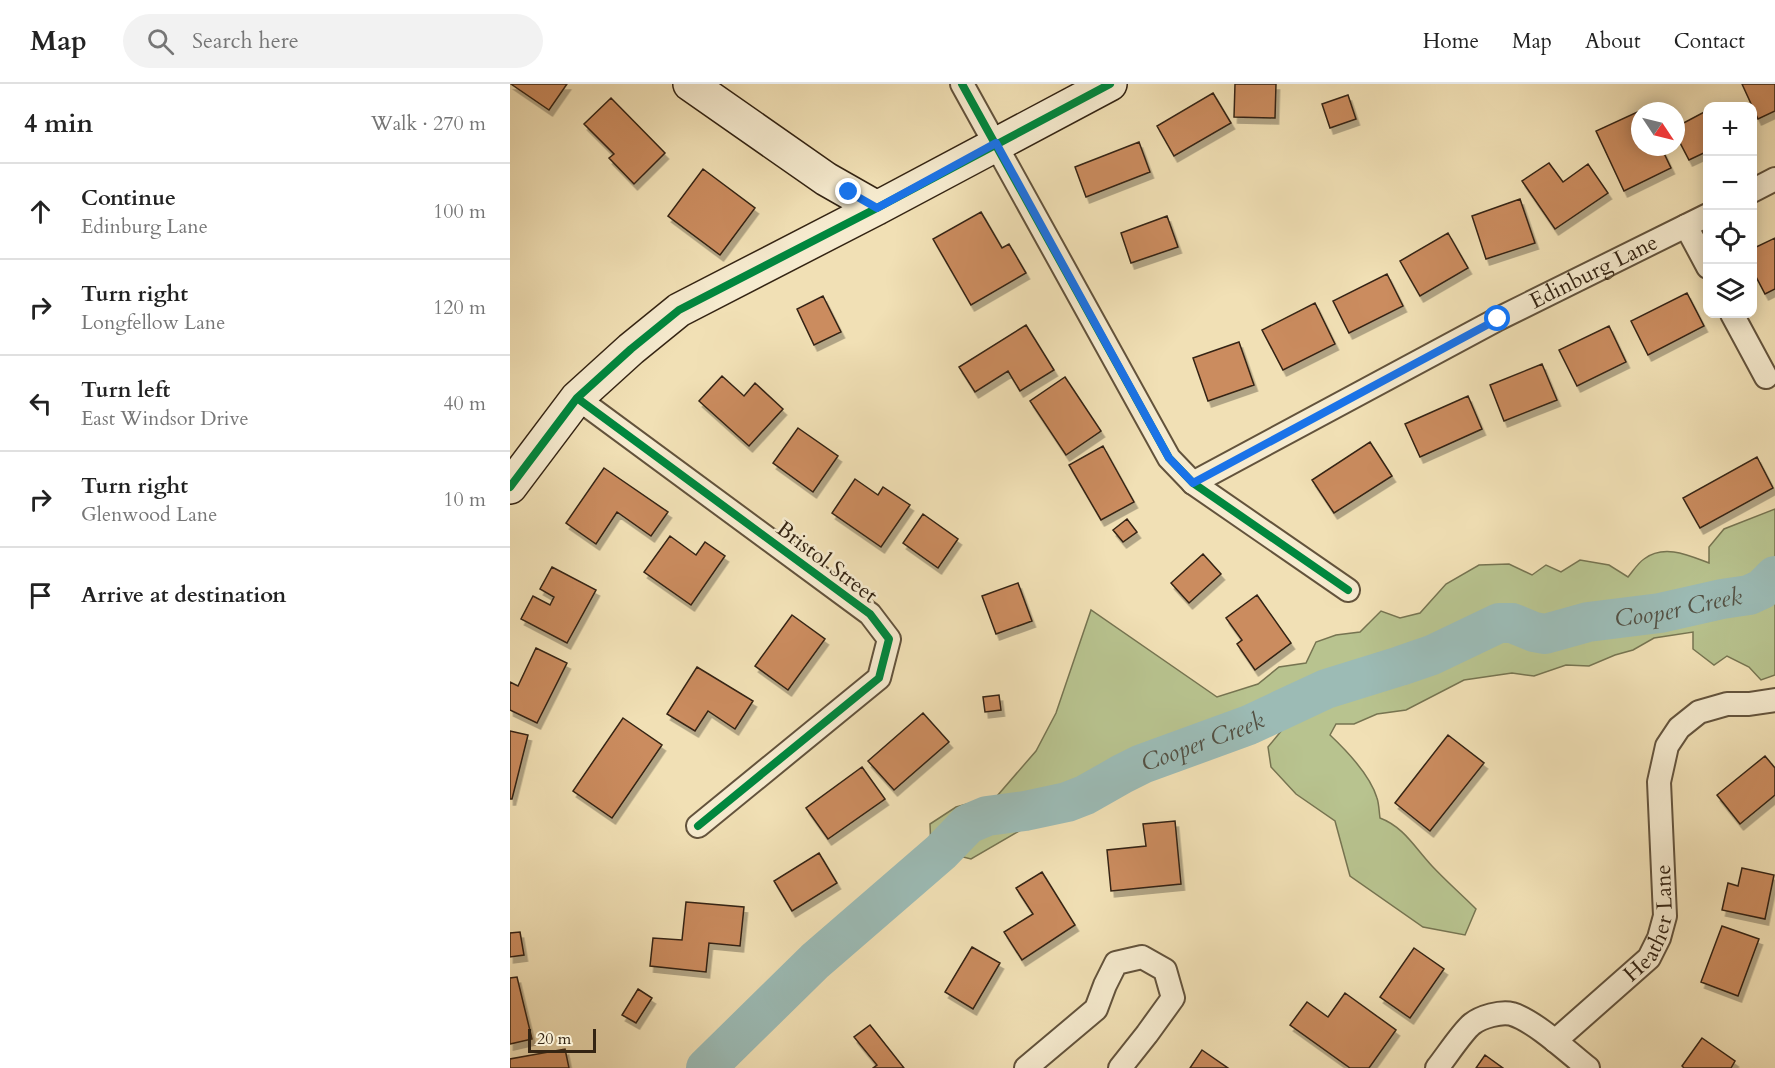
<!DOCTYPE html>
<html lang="en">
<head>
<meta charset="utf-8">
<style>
	:root { --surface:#fff; --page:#f2f2f2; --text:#222; --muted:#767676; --line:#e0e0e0 }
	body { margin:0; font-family:Cardo,serif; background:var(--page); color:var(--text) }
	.controls { position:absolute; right:18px; top:18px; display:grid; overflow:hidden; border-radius:12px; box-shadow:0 3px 15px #0003 }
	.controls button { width:54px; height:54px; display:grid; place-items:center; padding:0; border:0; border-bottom:2px solid var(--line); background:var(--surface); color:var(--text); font:30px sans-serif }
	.compass { position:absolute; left:1121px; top:18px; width:54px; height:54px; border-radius:50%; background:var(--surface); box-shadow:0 3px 15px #0003; rotate:125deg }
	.scale { position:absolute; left:18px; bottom:15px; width:68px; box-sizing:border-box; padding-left:6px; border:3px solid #342413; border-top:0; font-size:16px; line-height:21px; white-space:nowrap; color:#342413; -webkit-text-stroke:4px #f6ebcf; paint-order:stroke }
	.stop { position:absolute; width:18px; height:18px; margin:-14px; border:4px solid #1a73e8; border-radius:50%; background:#fff }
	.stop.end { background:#1a73e8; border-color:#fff; box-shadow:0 2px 6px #0008 }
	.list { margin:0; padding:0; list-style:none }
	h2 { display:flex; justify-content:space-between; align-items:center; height:78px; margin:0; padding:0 24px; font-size:26px }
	h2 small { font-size:20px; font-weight:400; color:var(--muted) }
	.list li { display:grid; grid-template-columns:39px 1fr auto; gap:18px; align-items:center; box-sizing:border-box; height:96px; padding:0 24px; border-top:2px solid var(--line) }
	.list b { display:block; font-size:22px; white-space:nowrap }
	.list p { margin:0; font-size:20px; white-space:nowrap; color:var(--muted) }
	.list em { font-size:20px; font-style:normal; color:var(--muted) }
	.icon { flex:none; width:33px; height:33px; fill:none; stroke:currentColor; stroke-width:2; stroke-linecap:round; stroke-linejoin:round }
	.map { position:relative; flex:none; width:1265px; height:984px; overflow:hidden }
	header { display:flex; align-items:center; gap:36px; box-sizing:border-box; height:84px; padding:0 30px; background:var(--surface); border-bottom:2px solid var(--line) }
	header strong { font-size:28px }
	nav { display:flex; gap:33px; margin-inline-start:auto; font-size:21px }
	.search { width:420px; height:54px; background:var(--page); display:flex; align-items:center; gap:15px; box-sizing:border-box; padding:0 21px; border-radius:33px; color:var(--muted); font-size:22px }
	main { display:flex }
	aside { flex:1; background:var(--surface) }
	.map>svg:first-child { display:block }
</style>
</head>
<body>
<header>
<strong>Map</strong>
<div class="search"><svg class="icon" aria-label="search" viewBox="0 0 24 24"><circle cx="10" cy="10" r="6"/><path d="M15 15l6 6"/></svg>Search here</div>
<nav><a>Home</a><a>Map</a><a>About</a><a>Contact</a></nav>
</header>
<main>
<aside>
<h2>4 min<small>Walk · 270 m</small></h2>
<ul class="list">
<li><svg class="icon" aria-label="ahead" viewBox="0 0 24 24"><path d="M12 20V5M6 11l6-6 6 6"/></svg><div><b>Continue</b><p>Edinburg Lane</p></div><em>100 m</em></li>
<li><svg class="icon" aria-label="right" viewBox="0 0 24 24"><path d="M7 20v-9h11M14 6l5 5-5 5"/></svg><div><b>Turn right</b><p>Longfellow Lane</p></div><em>120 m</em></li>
<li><svg class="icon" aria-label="left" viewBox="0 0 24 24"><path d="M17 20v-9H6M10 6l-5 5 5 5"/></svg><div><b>Turn left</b><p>East Windsor Drive</p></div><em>40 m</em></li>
<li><svg class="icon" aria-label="right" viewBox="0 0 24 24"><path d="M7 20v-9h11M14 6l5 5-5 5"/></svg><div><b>Turn right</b><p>Glenwood Lane</p></div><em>10 m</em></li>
<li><svg class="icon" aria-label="arrive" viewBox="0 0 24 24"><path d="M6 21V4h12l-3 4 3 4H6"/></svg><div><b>Arrive at destination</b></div></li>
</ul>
</aside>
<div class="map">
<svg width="1265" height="984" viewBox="0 0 1265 984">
	<defs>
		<filter id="shadow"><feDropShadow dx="3.5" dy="6" stdDeviation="0" flood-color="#0004"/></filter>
	</defs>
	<rect width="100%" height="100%" fill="#f1e0b5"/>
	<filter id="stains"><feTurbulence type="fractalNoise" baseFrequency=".00333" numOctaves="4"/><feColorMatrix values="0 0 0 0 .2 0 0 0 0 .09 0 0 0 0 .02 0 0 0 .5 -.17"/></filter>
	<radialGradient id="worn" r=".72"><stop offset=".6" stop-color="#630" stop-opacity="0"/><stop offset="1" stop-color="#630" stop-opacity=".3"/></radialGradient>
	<path fill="#b8c38f" stroke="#767451" stroke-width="1.5" d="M 1265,425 L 1265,591 L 1251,596 L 1239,583 L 1217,572 L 1204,581 L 1183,565 L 1183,548 L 1144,554 L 1123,566 L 1105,571 L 1079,582 L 1056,581 L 1024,592 L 1002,589 L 954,596 L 896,626 L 867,630 L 844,640 L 826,640 L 820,651 C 837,667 860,691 867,714 C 869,720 869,727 870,734 C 894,743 905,764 922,782 C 936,797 951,810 966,825 L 955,851 L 913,843 L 840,792 L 825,737 L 786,710 L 761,683 L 758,663 L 772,646 L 768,621 C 722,649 669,662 617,678 C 607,681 597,687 587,691 C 573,697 558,701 544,706 L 528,736 L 461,775 L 421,765 L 420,740 L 446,723 L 487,712 L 526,667 L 546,629 L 581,526 L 707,613 L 748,600 L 769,583 L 796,579 L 806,558 L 826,551 L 850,548 L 871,527 L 890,534 L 910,529 L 936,500 L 969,481 L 999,480 L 1022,491 L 1036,481 L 1051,488 L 1070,476 L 1099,481 L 1118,493 C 1123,487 1128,479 1134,475 C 1154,460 1178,471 1199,479 L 1199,463 L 1214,445 Z"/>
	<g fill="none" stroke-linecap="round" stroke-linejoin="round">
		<path stroke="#9cbbb5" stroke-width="40" id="s1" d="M 196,984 L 305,877 L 431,768 L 458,740 L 477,732 L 515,727 L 557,718 L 575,711 L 612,690 L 632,680 L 739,641 L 816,605 L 890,582 L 922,571 L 989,539 L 1002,539 L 1024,548 L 1035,550 L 1078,538 L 1150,529 L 1212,515 L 1239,511 L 1252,505 L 1265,492"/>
	</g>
	<path fill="#cb8c5f" stroke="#342413" stroke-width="1.5" filter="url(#shadow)" d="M 1,0 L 57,0 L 39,26 Z
		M 725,0 L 766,0 L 765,34 L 724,33 Z
		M 1232,0 L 1265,0 L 1265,27 L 1248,35 Z
		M 703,9 L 721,39 L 664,72 L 647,42 Z
		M 838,11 L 846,35 L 820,44 L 812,20 Z
		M 101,14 L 155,69 L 124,100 L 99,74 L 104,70 L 74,40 Z
		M 1134,25 L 1135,27 L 1130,27 L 1130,63 L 1151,63 L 1161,84 L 1114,107 L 1086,47 Z
		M 1198,26 L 1198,67 L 1179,76 L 1166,51 L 1166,43 Z
		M 629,58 L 640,88 L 576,113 L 565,83 Z
		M 1039,79 L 1053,98 L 1078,80 L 1098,109 L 1045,145 L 1012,97 Z
		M 193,85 L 245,124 L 210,171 L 158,132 Z
		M 1010,115 L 1025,159 L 976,175 L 962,132 Z
		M 471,128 L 492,164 L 499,160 L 516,189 L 461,221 L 423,155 Z
		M 657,132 L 668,163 L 621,179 L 611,149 Z
		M 938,149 L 958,184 L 910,212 L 890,177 Z
		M 1265,154 L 1265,205 L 1255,210 L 1242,185 L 1242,165 Z
		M 877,190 L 893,222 L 839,249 L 823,217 Z
		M 1177,209 L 1194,242 L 1138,271 L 1121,237 Z
		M 313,212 L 331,248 L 304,261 L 287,225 Z
		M 805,219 L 825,260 L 773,286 L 752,246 Z
		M 516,241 L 544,286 L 510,307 L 498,287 L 465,308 L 449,283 Z
		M 1099,242 L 1116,278 L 1067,302 L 1049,266 Z
		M 729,258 L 744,301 L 698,317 L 683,274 Z
		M 1032,280 L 1047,316 L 994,337 L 980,301 Z
		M 212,292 L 234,312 L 245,299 L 273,325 L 239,362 L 189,317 Z
		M 555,293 L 591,347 L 556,371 L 520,317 Z
		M 958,312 L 972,345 L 910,373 L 895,340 Z
		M 288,344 L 328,372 L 303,408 L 263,379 Z
		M 860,358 L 882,392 L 824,429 L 802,396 Z
		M 593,362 L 624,418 L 591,436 L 559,381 Z
		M 1247,373 L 1263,404 L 1190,444 L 1173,414 Z
		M 94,384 L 158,428 L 141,452 L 107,428 L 86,460 L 56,439 Z
		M 345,395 L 368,411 L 373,403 L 400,421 L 371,463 L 322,429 Z
		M 413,430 L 448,455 L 428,484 L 393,459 Z
		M 617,435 L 627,448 L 613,458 L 603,446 Z
		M 160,452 L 186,471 L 195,458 L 215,472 L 181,521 L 134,488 Z
		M 693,470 L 711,490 L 679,519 L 661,499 Z
		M 42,483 L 86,506 L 57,559 L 11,535 L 23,512 L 40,521 L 44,513 L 30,505 Z
		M 508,499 L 522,537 L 486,550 L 472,512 Z
		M 747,511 L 781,559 L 745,586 L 727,560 L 732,556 L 716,534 Z
		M 282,531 L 315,555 L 278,606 L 245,582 Z
		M 26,564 L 57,579 L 27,639 L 0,626 L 0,598 L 8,602 Z
		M 187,583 L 243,617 L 225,645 L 198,627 L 185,647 L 157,630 Z
		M 489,611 L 491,626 L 475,628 L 473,613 Z
		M 413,629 L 439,658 L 384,706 L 358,677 Z
		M 113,634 L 152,661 L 102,734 L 63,707 Z
		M 0,647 L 18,651 L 2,715 L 0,715 Z
		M 938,651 L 974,679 L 920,747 L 885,719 Z
		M 1255,672 L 1265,684 L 1265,711 L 1230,740 L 1207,711 Z
		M 352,683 L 375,715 L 318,755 L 296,724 Z
		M 665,737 L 671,800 L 601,807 L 597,766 L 636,762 L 633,740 Z
		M 309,769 L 327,799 L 282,827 L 264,797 Z
		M 1232,784 L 1264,791 L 1255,835 L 1212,826 L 1218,799 L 1228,802 Z
		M 532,788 L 565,841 L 512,876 L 494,848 L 523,830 L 506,804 Z
		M 176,818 L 234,823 L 230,862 L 199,859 L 196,888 L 140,882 L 143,854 L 172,856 Z
		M 1212,842 L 1249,855 L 1228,912 L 1191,898 Z
		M 10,848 L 14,871 L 0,873 L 0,849 Z
		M 462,863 L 490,879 L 463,925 L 435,908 Z
		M 904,864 L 934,885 L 900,934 L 870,913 Z
		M 7,893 L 22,955 L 0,960 L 0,894 Z
		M 128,905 L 142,914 L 126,939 L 112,931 Z
		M 835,909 L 886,946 L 859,984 L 840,984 L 780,941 L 797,918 L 818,933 Z
		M 360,941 L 394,984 L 363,984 L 367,981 L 344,953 Z
		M 1192,954 L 1225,977 L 1221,984 L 1174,984 L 1172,982 Z
		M 55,965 L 59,984 L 0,984 L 0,975 Z
		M 692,966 L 718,984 L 680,984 Z
		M 975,971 L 993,984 L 966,984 Z"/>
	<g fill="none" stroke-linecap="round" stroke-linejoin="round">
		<g stroke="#63533c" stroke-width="26">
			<g id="street">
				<path d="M 452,0 L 659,374 L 683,399 L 838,506"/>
				<path d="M 1242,107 L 1265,95"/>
				<path d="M 1176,142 L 1198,183"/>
				<path d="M 1222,230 L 1256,293"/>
				<path d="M 67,314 L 360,530 L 379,555 L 369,594 L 188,742"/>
				<path id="s2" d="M 683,399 L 988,235 L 1198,131"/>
				<path id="s3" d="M 1045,957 L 1139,874 L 1149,854 L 1155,832 L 1149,698 L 1157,662 L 1169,644 L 1189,628 L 1217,620 L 1239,620 L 1265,616"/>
				<path d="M 516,984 L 586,925 L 595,901 L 606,879 L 632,873 L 655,886 L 663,914 L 637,950 L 610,984"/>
				<path d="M 927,984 C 936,973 952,948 962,940 C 971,933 991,927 1002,930 C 1025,937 1059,969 1078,984"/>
			</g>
		</g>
		<g stroke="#342413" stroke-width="36">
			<path id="secondary" d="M 180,0 L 316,95 L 367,124
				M 0,403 L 67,314 L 121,265 L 169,226 L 367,124 L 600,0"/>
		</g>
		<use href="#street" stroke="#f6ebcf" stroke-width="22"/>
		<use href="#secondary" stroke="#f6ebcf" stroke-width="33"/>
		<g stroke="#f6ebcf" stroke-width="11">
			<path id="cycleway" d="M 452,0 L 659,374 L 683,399 L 838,506
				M 67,314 L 360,530 L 379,555 L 369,594 L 188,742
				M 0,403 L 67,314 L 121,265 L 169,226 L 367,124 L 600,0"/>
		</g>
		<use href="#cycleway" stroke="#00873e" stroke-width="8"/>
	</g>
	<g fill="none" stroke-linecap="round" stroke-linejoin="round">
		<path stroke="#1a73e8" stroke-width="8" d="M 339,108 L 367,124 L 486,59 L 659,374 L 683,399 L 988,235"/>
	</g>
	<g text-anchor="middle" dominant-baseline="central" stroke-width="5" stroke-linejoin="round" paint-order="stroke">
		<g font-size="22" fill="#342413" stroke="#f6ebcf">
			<text stroke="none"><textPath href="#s2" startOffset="453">Edinburg Lane</textPath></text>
			<text transform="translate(317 478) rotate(37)">Bristol Street</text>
			<text stroke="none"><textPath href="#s3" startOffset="159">Heather Lane</textPath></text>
		</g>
		<g font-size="24" font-style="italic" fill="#535144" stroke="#f6ebcf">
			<text stroke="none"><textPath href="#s1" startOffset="1113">Cooper Creek</textPath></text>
			<text stroke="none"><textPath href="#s1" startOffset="609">Cooper Creek</textPath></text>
		</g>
	</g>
	<rect width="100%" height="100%" filter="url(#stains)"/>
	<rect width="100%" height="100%" fill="url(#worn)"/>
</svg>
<div class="controls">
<button>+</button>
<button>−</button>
<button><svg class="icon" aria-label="locate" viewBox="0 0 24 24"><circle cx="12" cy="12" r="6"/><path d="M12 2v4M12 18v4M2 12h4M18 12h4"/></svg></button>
<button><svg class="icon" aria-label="layers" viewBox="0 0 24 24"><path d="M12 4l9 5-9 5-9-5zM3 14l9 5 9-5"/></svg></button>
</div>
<svg class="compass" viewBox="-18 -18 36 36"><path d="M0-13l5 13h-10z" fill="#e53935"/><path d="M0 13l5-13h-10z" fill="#767676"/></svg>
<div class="scale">20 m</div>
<div class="stop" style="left:988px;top:235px"></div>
<div class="stop end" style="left:339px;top:108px"></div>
</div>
</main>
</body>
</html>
